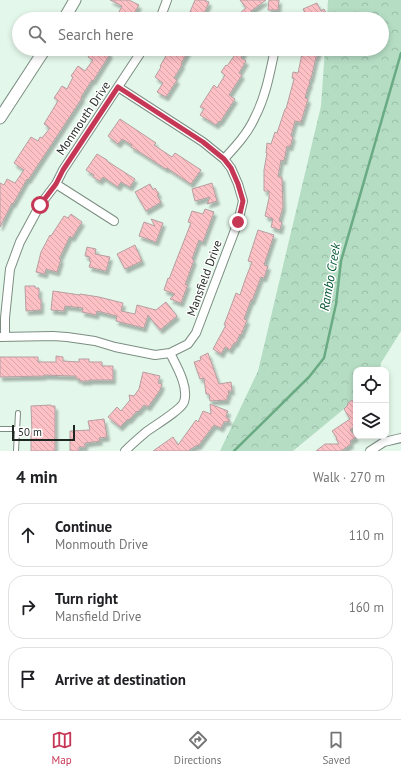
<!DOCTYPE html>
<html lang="en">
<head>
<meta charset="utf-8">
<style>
	:root { --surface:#fff; --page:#f6f6f6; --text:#202124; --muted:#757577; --line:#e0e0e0; --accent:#c63655 }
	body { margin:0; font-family:"PT Sans",sans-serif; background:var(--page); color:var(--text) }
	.controls { position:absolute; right:12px; bottom:12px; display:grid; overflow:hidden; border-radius:8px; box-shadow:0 2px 6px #0003 }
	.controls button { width:36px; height:36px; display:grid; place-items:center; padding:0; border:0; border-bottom:1px solid var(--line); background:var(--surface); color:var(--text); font:20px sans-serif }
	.scale { position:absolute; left:12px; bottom:10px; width:63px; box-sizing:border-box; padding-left:4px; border:2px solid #1f2722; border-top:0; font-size:11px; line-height:14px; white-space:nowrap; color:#1f2722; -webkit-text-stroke:3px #fff; paint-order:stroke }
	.stop { position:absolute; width:12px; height:12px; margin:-9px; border:3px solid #c63655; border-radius:50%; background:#fff }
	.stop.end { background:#c63655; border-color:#fff; box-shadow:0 1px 4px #0008 }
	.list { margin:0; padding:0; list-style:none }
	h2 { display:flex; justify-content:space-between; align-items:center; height:52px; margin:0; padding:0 16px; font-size:17px }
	h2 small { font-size:13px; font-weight:400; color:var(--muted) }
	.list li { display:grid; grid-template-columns:26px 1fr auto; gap:12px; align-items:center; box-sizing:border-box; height:64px; margin:0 8px 8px; padding:0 8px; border:1px solid var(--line); border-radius:16px }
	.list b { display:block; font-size:15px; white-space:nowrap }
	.list p { margin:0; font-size:13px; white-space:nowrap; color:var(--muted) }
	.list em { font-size:13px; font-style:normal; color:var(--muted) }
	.icon { flex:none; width:22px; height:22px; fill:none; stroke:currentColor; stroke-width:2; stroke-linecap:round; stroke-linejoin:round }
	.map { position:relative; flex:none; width:401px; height:451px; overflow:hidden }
	.search { position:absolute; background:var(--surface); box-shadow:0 2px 6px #0003; left:12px; right:12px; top:12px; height:44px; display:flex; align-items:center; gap:10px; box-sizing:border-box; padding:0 14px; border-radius:22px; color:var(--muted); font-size:15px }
	.sheet { height:268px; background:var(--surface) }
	nav { display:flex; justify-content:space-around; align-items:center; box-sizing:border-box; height:56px; border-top:1px solid var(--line); background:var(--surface); font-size:11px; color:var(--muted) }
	nav a { display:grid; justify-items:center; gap:2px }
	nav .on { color:var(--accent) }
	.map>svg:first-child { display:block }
</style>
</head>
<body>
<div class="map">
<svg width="401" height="451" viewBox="0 0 401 451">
	<defs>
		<pattern id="forest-crowns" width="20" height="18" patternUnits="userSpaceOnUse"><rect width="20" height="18" fill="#b5ddc4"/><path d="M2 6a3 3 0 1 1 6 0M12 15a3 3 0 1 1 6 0" fill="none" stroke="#9bbea8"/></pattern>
		<pattern id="building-back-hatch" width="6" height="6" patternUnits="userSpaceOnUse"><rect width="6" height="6" fill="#fdc0c5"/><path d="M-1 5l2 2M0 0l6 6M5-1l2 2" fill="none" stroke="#d8a5a9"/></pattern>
		<filter id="shadow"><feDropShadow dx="2.5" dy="4" stdDeviation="1" flood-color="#0004"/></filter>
	</defs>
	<rect width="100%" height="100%" fill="#e3f7ea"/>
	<path fill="url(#forest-crowns)" d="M 328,0 L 401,0 L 401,331 L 381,363 L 380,370 L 356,370 L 356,399 L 293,451 L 220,451 L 258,371 L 321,106 L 325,49 L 382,49 L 382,19 L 327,19 Z"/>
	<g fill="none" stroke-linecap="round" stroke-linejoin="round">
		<path stroke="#6aab84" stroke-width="2.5" d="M 234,451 L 309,377 L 324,358 L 336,304 L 341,261 L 401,53"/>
	</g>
	<path fill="url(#building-back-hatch)" stroke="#b69fa1" filter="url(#shadow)" d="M 110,0 L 129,0 L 139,5 L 131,19 L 123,19 L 117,16 L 122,6 Z
		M 195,0 L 204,0 L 209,2 L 204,14 L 215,19 L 187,19 Z
		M 240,0 L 266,0 L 251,11 L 254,14 L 246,19 L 241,12 L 246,8 Z
		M 269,0 L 279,0 L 278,10 L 268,10 Z
		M 317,3 L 321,11 L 324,9 L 329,19 L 308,19 L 303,9 Z
		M 93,49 L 105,49 L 109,51 L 108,53 L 110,54 L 93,81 L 92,80 L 81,97 L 82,98 L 28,180 L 27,179 L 13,204 L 12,203 L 0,227 L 0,183 L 4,185 L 7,179 L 15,183 L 24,170 L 14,163 L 31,137 L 38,141 L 40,137 L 42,138 L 50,128 L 44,124 L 58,101 L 54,98 L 62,86 L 67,89 L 73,77 L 71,76 L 78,66 L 85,71 L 93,60 L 88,57 Z
		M 170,49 L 189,49 L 181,64 L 182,65 L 174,78 L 177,80 L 166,97 L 157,92 L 163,83 L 155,77 L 161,67 L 160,66 Z
		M 239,49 L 245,49 L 241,58 L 246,61 L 239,73 L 242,75 L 229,95 L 235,99 L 220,122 L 219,121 L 216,125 L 200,115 L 204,109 L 200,107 L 214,85 L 217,88 L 225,75 L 221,72 L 226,65 L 227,66 Z
		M 303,49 L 314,49 L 319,50 L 317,57 L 316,57 L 311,79 L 310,79 L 309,86 L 308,87 L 305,98 L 308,99 L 301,122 L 295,121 L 291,136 L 293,137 L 290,147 L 287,146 L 284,161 L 281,160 L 278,177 L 282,177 L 283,207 L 279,221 L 282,222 L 280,230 L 271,227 L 273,219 L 265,216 L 269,198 L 269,191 L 264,191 L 264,170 L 267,153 L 266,153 L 267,143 L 271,144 L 275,132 L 277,133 L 285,109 L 286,109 L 294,79 L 292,78 L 293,72 L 298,73 Z
		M 120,119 L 156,143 L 154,145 L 172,157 L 175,153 L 201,170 L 191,184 L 167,168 L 166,169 L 138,151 L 131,147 L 132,145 L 122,139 L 118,144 L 108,136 Z
		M 97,154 L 107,160 L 107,161 L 135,179 L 130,187 L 121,182 L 118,187 L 103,177 L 100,181 L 93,177 L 94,175 L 86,170 Z
		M 212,183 L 217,201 L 207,204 L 210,197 L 195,201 L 192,189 Z
		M 150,184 L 153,190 L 155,188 L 159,194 L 157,195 L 161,202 L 146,211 L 135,192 Z
		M 205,209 L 214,212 L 203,242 L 199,240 L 192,259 L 194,260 L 185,285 L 188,284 L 181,303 L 170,299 L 175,294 L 164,290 L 168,278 L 169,279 L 191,223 L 188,222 L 192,211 L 203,214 Z
		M 71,214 L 82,222 L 72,238 L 70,236 L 59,259 L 61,259 L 57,272 L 46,269 L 45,274 L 36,272 L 41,252 L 50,235 L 51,236 L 64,216 L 68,218 Z
		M 151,219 L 163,223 L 156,242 L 139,236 L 144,222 L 155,226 Z
		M 258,230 L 274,235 L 264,265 L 268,266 L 264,278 L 261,277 L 252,301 L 251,300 L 244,319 L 247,320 L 241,335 L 240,334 L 236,343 L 234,343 L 230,350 L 225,347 L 221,354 L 213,349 L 226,325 L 224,325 L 236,293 L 240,295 L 245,280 L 252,262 L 248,261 Z
		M 135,245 L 142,261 L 125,269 L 117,254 Z
		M 87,247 L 96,249 L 95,254 L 110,257 L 106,271 L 89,267 L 91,261 L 89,261 L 90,257 L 85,256 Z
		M 25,286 L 35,286 L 35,288 L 39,288 L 39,299 L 41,299 L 41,310 L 26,311 Z
		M 53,291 L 80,295 L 80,294 L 99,297 L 123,303 L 121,311 L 135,314 L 137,305 L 156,310 L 166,302 L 177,316 L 160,330 L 148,315 L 144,328 L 116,321 L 117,316 L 97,311 L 96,315 L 82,312 L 83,308 L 65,306 L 64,311 L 51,310 Z
		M 208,353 L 219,384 L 231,382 L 232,391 L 228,391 L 229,395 L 227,396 L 227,400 L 210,401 L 209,394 L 206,394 L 204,378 L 200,379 L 194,362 L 201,360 L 200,357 Z
		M 56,356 L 63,357 L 63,361 L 79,362 L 79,359 L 89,359 L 89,362 L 102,362 L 102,366 L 113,366 L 113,380 L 89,380 L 89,381 L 80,381 L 80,379 L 76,379 L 76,376 L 70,376 L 44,375 L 44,376 L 0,377 L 0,357 L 38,357 L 38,362 L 56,362 Z
		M 143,372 L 160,376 L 158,383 L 162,384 L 160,390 L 148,407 L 144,405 L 138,412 L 137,411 L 129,420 L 128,419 L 120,427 L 108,417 L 117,407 L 121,411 L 130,400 L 129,395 L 134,396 L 139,389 Z
		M 352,400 L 353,402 L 356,400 L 356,430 L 354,427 L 350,430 L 356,437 L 350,441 L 351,444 L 341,451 L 316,451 L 325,444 L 339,444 L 336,439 L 337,438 L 332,431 L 350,419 L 344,409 L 348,405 L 347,404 Z
		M 210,404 L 228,411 L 226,416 L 230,421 L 224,422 L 221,428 L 214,425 L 198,446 L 197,445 L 188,451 L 153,451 L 173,437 L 178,445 L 196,420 L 198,422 L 203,411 L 211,414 Z
		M 51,405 L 51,406 L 55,406 L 55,451 L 31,451 L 31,432 L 32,432 L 31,406 Z
		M 104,419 L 107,437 L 99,438 L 100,441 L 85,443 L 85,447 L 79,447 L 79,451 L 70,451 L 70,431 L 90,430 L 88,421 Z"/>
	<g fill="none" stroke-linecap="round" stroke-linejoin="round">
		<g stroke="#7c8e82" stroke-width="6">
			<path id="lane" d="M 0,429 L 17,429
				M 16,451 L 18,413"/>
		</g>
		<g stroke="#7c8e82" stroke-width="10">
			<path id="street" d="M 160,19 L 167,0
				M 224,159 C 236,146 248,133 255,117 C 266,96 270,72 275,49
				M 56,184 L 114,221
				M 0,337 L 53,336 L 67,337 L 95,341 L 115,347 L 155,355 L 170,353 L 188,344 L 196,333 L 238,222 L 243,201 L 238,184 L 231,168 L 224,159 L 203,142 L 118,87
				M 5,337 L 5,318 L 10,269 L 20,242 L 40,205 L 56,184 L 63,170 L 143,49
				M 125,451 C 132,444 139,438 146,432 C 154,426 181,410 184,402 C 189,387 177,367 170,353
				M 370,451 L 384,442 L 401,438"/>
		</g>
		<g stroke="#7c8e82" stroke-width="13">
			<path id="secondary" d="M 64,19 L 75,0
				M 0,118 L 45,49"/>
		</g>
		<use href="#lane" stroke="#fff" stroke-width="4"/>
		<use href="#street" stroke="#fff" stroke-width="8"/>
		<use href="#secondary" stroke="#fff" stroke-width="11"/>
	</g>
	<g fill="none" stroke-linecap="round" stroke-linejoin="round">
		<path stroke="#c63655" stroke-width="5" d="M 40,205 L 56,184 L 63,170 L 118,87 L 203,142 L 224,159 L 231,168 L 238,184 L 243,201 L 238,222"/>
	</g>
	<g text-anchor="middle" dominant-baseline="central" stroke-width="3" stroke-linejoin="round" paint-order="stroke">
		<g font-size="12" fill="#1f2722" stroke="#fff">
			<text transform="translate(83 118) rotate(-56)">Monmouth Drive</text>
			<text transform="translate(204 278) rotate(-70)">Mansfield Drive</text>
		</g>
		<g font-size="13" font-style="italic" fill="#035733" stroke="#fff">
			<text transform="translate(330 277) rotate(-80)">Rambo Creek</text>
		</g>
	</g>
</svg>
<div class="controls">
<button><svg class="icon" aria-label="locate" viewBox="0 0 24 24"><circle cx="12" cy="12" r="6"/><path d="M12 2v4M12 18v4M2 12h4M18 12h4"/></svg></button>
<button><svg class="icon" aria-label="layers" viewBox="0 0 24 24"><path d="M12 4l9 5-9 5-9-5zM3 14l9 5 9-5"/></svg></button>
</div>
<div class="scale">50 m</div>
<div class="stop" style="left:40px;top:205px"></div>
<div class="stop end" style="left:238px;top:222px"></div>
<div class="search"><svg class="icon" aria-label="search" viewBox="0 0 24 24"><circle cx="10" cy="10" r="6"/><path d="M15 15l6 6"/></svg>Search here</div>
</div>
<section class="sheet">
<h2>4 min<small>Walk · 270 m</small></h2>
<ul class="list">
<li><svg class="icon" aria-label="ahead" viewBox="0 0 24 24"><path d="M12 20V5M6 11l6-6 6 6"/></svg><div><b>Continue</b><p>Monmouth Drive</p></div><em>110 m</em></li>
<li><svg class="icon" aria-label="right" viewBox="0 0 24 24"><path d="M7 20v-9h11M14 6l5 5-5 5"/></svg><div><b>Turn right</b><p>Mansfield Drive</p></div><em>160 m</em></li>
<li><svg class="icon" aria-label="arrive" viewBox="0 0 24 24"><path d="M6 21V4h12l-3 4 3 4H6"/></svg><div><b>Arrive at destination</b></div></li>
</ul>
</section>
<nav>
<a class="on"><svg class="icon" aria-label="map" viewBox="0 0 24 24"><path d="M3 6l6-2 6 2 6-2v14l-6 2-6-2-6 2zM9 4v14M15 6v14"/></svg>Map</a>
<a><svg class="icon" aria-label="directions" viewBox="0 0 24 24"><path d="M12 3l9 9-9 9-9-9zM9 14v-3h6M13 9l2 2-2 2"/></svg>Directions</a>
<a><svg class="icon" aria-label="saved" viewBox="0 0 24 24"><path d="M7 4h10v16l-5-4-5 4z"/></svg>Saved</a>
</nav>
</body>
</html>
